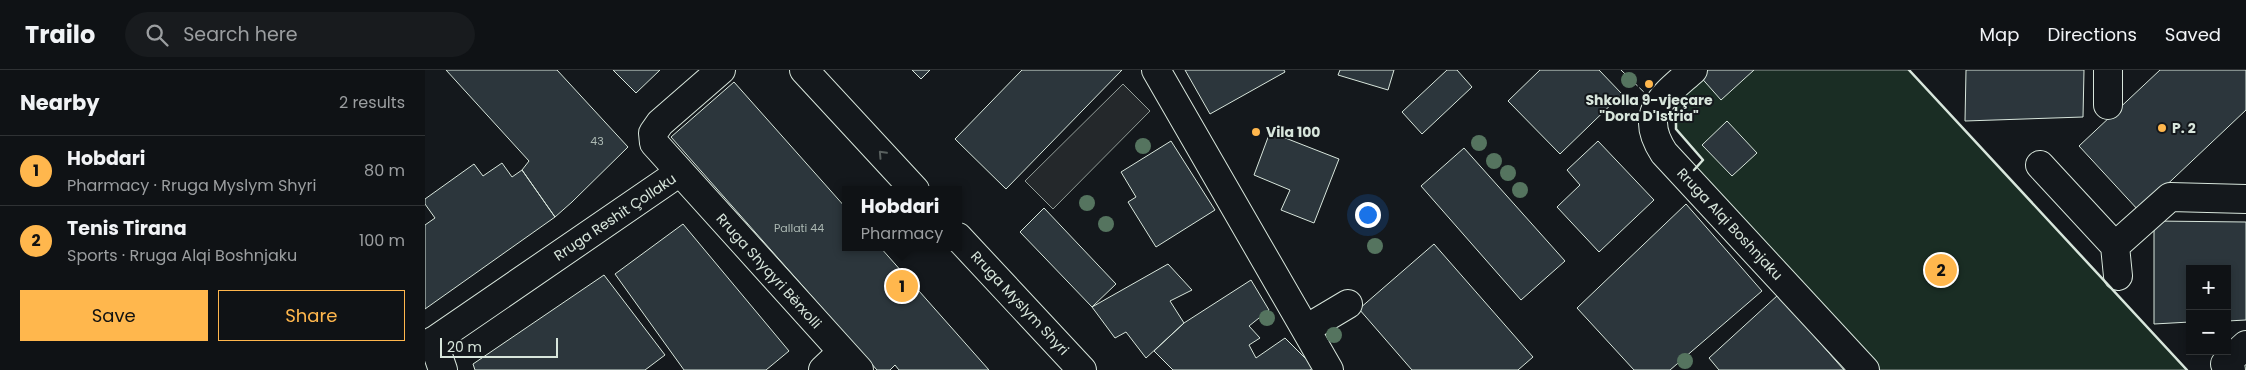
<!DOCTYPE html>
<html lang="en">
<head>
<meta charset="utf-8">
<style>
	:root { --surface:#0f1215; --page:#181b1e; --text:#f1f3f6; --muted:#9b9ea0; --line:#2f3234; --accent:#ffb74d }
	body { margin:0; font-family:Poppins,sans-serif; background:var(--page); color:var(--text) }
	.controls { position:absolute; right:15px; bottom:15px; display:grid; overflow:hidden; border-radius:0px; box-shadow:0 2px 8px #0003 }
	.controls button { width:45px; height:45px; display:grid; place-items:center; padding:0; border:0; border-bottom:1px solid var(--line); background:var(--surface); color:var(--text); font:25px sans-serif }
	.scale { position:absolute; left:15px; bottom:12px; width:118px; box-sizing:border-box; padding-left:5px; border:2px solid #d8e6dc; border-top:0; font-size:14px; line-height:18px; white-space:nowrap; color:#d8e6dc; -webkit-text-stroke:4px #14181c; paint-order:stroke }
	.you { position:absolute; left:942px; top:144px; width:18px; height:18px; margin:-12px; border:4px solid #fff; border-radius:50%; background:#1a73e8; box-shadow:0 0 0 8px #1a73e833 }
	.badge { display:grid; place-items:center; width:32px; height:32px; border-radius:50%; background:var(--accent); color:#111; font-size:16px; font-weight:700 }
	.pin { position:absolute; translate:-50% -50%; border:2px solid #fff; box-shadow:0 1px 5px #0006 }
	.popup { position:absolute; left:417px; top:116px; width:120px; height:65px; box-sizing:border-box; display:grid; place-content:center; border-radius:0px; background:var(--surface); filter:drop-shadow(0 1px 4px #0005); font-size:16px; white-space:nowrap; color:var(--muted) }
	.popup b { font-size:19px; color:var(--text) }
	.popup::after { content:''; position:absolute; left:50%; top:100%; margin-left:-10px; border:10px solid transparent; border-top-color:var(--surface) }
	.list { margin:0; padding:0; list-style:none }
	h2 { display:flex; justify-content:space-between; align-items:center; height:65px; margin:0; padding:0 20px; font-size:21px }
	h2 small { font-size:16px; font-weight:400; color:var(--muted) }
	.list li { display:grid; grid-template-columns:32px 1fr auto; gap:15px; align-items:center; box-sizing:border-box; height:70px; padding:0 20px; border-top:1px solid var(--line) }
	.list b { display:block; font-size:19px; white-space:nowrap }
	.list p { margin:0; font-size:16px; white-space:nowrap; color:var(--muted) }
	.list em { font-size:16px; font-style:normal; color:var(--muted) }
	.actions { display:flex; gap:10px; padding:15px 20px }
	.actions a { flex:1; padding:11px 0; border:1px solid var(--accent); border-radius:0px; text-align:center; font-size:18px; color:var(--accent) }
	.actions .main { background:var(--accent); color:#111 }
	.icon { flex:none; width:28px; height:28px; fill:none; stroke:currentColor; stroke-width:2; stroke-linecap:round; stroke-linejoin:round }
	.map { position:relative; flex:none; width:1821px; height:300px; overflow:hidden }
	header { display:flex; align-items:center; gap:30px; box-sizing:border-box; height:70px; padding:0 25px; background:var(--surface); border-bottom:1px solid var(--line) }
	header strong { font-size:24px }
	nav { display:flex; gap:28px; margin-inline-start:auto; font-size:18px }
	.search { width:350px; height:45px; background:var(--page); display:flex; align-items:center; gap:12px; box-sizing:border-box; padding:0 18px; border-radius:28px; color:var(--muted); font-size:19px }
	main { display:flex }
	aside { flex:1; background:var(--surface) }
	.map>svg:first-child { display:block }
</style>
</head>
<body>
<header>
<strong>Trailo</strong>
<div class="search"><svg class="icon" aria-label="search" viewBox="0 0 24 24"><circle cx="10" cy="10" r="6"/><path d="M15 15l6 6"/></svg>Search here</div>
<nav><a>Map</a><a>Directions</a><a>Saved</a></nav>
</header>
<main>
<aside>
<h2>Nearby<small>2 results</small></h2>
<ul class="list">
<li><span class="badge">1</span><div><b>Hobdari</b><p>Pharmacy · Rruga Myslym Shyri</p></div><em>80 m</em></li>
<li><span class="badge">2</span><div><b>Tenis Tirana</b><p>Sports · Rruga Alqi Boshnjaku</p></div><em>100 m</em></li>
</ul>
<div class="actions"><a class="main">Save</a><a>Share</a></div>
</aside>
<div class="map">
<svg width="1821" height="300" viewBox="0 0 1821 300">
	<rect width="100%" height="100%" fill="#14181c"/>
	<path fill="#1a2d24" stroke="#939e99" d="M 1277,0 L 1484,0 L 1762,300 L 1455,300 L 1269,100 L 1278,90 L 1251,59 L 1251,23 Z"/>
	<path fill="#24282b" stroke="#939e99" d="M 698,14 L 725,41 L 628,139 L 600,111 Z"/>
	<path fill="#2c363c" stroke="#d8e6dc" d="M 21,0 L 132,0 L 203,77 L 147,132 L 130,147 L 97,100 L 104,91 Z
		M 188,0 L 235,0 L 211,23 Z
		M 487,0 L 505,0 L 496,9 Z
		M 597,0 L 697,0 L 581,119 L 530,69 Z
		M 760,0 L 859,0 L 860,2 L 785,44 Z
		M 915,0 L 969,0 L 963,20 L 913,5 Z
		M 1022,0 L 1032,0 L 1047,17 L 997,64 L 977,42 Z
		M 1115,0 L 1174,0 L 1197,24 L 1135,84 L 1083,31 Z
		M 1277,0 L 1329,0 L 1296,30 L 1273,4 Z
		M 1541,0 L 1659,0 L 1658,47 L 1540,51 Z
		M 1735,0 L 1821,0 L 1821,40 L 1714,141 L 1654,76 Z
		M 309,12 L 421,138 L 421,177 L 455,177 L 564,300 L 474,300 L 470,295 L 465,300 L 452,300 L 246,67 Z
		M 1302,51 L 1332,83 L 1307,106 L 1277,75 Z
		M 845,62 L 914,89 L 889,153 L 856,140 L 865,120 L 829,105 Z
		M 746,71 L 790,140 L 731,177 L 703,132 L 711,127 L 696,102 Z
		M 1173,71 L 1229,130 L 1174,182 L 1132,137 L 1155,115 L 1142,100 Z
		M 1039,78 L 1140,191 L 1096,230 L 996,116 Z
		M 77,93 L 87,107 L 97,100 L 130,147 L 0,239 L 0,155 L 10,148 L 0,134 L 0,129 L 49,94 L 58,106 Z
		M 1261,134 L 1337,221 L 1245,300 L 1209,300 L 1152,238 Z
		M 619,138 L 691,214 L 667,237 L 595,162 Z
		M 1729,151 L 1821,152 L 1821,250 L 1802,251 L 1802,199 L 1765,199 L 1765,252 L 1729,254 Z
		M 258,154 L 364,281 L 341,300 L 259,300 L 190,204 Z
		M 1009,174 L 1108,287 L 1093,300 L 987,300 L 934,239 Z
		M 743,194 L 767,220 L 745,231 L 759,253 L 721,288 L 701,262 L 690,268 L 667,237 Z
		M 179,205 L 240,285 L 220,300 L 50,300 L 48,294 Z
		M 826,210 L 844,240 L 824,256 L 835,268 L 824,275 L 831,288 L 860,268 L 889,297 L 885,300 L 748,300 L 729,281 L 759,253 Z
		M 1353,225 L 1419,300 L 1294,300 L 1284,288 Z"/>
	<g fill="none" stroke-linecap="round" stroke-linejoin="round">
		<g stroke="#d8e6dc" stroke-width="30">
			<path id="minor" d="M 296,0 L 235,53 L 228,63 L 229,73 L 434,300
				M 379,0 L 490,120
				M 731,0 L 904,300
				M 1268,0 C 1239,26 1212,42 1239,83 L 1440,300
				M 1683,0 L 1683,35
				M 1615,95 L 1690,176 L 1693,206
				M 533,167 L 657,300
				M 1690,176 L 1745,127 L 1821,129
				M 881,259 L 923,234
				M 8,271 L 18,300
				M 0,277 L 255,102
				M 398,300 L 417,282
				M 1806,300 L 1800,294 L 1821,275"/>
		</g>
		<use href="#minor" stroke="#14181c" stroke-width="28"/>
		<path stroke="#d8e6dc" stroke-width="1" stroke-dasharray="6 2.5" stroke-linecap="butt" d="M 1196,0 L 1224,27"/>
		<path stroke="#d8e6dc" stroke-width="2.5" d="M 1484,0 L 1762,300
			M 1251,30 L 1251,59 L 1278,90 L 1269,100"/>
	</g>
	<g fill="#55745f">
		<circle cx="1204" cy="10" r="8"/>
		<circle cx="1054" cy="73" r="8"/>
		<circle cx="718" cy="76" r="8"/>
		<circle cx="1069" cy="91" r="8"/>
		<circle cx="1083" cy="103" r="8"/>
		<circle cx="1095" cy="120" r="8"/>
		<circle cx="662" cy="133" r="8"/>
		<circle cx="681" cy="154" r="8"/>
		<circle cx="950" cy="176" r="8"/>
		<circle cx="842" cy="248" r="8"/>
		<circle cx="909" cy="265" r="8"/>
		<circle cx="1260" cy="291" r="8"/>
	</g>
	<defs><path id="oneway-chevron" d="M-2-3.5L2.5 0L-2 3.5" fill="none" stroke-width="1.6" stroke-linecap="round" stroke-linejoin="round" transform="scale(1.25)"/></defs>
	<use stroke="#59605f" href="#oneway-chevron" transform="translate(457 84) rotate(-133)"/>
	<g fill="#ffb74d" stroke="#14181c" stroke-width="2">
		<circle cx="1224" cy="14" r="5"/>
		<circle cx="1737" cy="58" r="5"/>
		<circle cx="831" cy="62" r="5"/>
	</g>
	<g text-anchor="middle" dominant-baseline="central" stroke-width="4" stroke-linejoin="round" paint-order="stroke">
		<g font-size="11" fill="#adbab4">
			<text x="172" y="71">43</text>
			<text x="374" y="158">Pallati 44</text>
		</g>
		<g font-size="14" font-weight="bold" fill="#d8e6dc" stroke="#14181c" text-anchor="start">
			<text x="1224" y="30" text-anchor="middle">Shkolla 9-vjeçare<tspan x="1224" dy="16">"Dora D'Istria"</tspan></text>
			<text x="1747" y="58">P. 2</text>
			<text x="841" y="62">Vila 100</text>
		</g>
		<g font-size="14" fill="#d8e6dc" stroke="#14181c">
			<text transform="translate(190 147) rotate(-34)">Rruga Reshit Çollaku</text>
			<text transform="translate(1305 154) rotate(47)">Rruga Alqi Boshnjaku</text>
			<text transform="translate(344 201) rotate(48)">Rruga Shyqyri Bërxolli</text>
			<text transform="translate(595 233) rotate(47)">Rruga Myslym Shyri</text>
		</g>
	</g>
</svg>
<div class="controls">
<button>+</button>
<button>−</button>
</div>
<div class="scale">20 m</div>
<div class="you"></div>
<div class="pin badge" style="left:477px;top:216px">1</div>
<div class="popup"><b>Hobdari</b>Pharmacy</div>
<div class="pin badge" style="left:1516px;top:200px">2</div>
</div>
</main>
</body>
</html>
